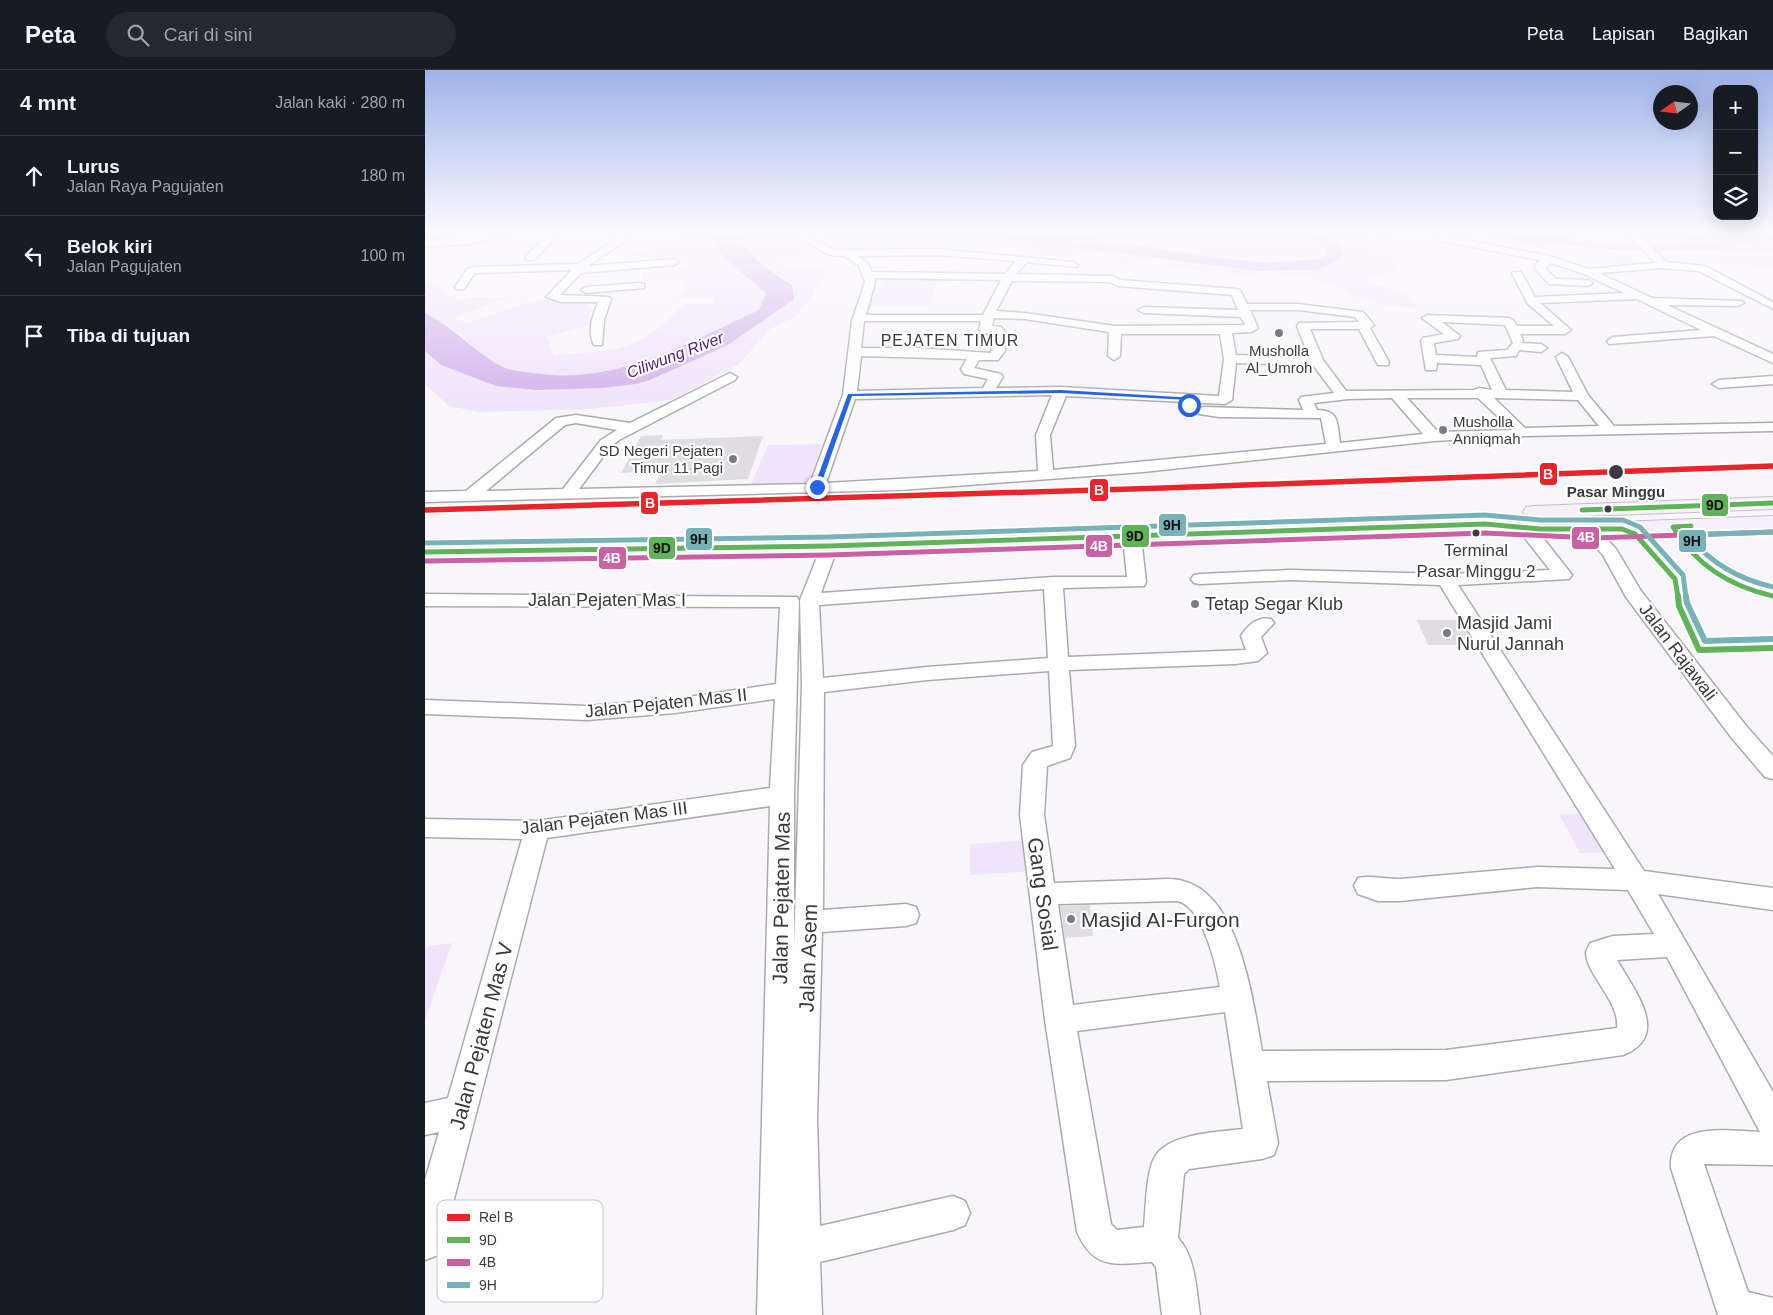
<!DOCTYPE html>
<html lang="id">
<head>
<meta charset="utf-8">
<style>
	:root { --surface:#171b24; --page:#242831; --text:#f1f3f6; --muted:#9ea1a6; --line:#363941 }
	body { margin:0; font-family:Helvetica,sans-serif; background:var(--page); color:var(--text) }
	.controls { position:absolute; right:15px; top:15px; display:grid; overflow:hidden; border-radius:10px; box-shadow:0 5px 20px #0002 }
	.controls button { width:45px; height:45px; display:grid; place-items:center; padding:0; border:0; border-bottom:1px solid var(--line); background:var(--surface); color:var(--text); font:25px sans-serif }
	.compass { position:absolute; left:1228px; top:15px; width:45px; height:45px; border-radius:50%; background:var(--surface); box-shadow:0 5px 20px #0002; rotate:256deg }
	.stop { position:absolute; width:15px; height:15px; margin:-11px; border:4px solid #2563eb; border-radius:50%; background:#fff }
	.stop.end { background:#2563eb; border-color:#fff; box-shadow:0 1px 5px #0008 }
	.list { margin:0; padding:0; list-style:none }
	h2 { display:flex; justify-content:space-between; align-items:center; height:65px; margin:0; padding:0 20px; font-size:21px }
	h2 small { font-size:16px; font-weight:400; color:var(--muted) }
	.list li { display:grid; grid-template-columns:32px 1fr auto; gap:15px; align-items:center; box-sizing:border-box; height:80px; padding:0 20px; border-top:1px solid var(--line) }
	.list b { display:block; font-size:19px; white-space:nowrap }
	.list p { margin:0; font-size:16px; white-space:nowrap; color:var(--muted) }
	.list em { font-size:16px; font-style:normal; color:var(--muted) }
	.icon { flex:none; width:28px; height:28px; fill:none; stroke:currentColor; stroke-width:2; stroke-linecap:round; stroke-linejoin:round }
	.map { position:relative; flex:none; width:1348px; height:1245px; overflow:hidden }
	header { display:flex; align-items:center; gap:30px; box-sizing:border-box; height:70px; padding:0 25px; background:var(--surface); border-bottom:1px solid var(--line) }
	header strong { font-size:24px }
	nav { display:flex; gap:28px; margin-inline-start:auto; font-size:18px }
	.search { width:350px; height:45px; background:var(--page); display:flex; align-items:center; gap:12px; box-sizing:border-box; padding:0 18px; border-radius:28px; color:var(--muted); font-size:19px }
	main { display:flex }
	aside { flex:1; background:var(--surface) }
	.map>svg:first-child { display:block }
</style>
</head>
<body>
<header>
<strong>Peta</strong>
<div class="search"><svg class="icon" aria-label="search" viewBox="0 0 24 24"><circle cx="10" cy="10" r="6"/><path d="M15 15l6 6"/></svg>Cari di sini</div>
<nav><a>Peta</a><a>Lapisan</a><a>Bagikan</a></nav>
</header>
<main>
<aside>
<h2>4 mnt<small>Jalan kaki · 280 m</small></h2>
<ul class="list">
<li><svg class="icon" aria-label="ahead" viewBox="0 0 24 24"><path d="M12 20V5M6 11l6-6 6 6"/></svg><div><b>Lurus</b><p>Jalan Raya Pagujaten</p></div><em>180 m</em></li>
<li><svg class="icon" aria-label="left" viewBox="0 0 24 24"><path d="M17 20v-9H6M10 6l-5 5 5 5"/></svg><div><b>Belok kiri</b><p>Jalan Pagujaten</p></div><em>100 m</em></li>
<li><svg class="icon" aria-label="arrive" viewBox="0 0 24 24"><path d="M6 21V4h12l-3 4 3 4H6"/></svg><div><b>Tiba di tujuan</b></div></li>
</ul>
</aside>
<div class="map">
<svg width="1348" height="1245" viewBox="0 0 1348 1245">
	<rect width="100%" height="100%" fill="#f8f5fb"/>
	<path fill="#f0e4fc" d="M 254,164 L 283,164 L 299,188 L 341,223 L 334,240 L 243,284 L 175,304 L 127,306 L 80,298 L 54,282 L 35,264 L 0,243 L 0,210 L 36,230 L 51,227 L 81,228 L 29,248 L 42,253 L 109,231 L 144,227 L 162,229 L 160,233 L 169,241 L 168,254 L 122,267 L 129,285 C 191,280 214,283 259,234 L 287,234 L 290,228 L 254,228 L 265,209 L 217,211 L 216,203 L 264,196 L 261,188 L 223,191 L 190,187 L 232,179 L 257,170 Z
		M 313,164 L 359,164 L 391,181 L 351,190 L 366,200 L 398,199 L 401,205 L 395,209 L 388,224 L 369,248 L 346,258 L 314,294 L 246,330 L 165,339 L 54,342 L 24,336 L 0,314 L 0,281 L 16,295 L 71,316 L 111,320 L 178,318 L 211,314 L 225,310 L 303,275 L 367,215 C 346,200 325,188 313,164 Z
		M 396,164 L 543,164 L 644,176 L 774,195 L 834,201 L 882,202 L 917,177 L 900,164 L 966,164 L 972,168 L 959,169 L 943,167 L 954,179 L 944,179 L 948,186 L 965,186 L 965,192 L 974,200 L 958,202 L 964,207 L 951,207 L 937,210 C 954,217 967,218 984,227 L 981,228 L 994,235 L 988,238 L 960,235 L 924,224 L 917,217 L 874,205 L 835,202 L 832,206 L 737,196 L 738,193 L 709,189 L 705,194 L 682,188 L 679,184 L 650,181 L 646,184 L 658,186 L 653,190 L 603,183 L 611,178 L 538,169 L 526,171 L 525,175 L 500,172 L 487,175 L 490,180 L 456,181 L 459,172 L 415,176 Z
		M 638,164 L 883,164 L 901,178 L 901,185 C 860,207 761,181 715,175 C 689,171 664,169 638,164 Z
		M 1085,164 L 1141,164 L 1137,168 L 1195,172 L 1211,167 L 1237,164 L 1303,164 L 1206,176 Z
		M 1085,170 C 1138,181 1206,187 1261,184 C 1272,183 1280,178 1290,175 C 1308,171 1330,172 1348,170 L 1348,198 L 1328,196 L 1321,192 L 1293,192 L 1289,189 L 1274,189 L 1277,192 L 1241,190 L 1240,187 L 1205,185 L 1207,190 L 1226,192 L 1226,195 L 1194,194 L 1190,184 L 1142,182 L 1079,173 Z
		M 459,210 L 514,210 L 504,236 L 445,236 Z
		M 397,374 L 384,412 L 326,414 L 343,375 Z
		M 1134,744 L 1160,744 L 1183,783 L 1155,783 Z
		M 606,770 L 608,801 L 545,805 L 545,774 Z
		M 27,873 L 0,951 L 0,877 Z"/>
	<path fill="#d1b2ec" d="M 283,164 L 313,164 C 325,188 345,201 367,215 L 369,229 L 303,275 L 225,310 L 211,314 L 178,318 L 111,320 L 71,316 L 16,295 L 0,281 L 0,243 C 29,257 49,282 78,297 C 86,301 98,301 108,303 C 192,316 261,273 334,240 L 341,223 L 299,188 Z
		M 543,164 L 638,164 L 801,189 L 845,193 L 894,189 L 901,185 L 901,178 L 883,164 C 898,164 914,167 919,184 L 911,192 L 891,200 L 832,201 Z
		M 1056,164 L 1101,164 L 1142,169 L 1238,174 L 1292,164 L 1348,164 L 1348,170 L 1291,180 L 1206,181 L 1141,175 L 1114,175 Z"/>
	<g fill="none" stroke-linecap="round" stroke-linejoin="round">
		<path stroke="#d1b2ec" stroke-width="3" d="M 1289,179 L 1348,180"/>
	</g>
	<path fill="#dfdde1" d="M 238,365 L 236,370 L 338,366 L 323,409 L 230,414 L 237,400 L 196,403 L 216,366 Z
		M 992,550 L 1034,550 L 1050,575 L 1003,575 Z
		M 665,835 L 668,866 L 640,868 L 635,836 Z"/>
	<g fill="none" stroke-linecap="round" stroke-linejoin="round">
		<g stroke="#acaaaf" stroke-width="3">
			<path id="street" d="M 66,164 L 90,164 L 43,174 L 0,177 L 0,171 Z
				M 124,164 L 134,164 L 109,190 L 101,190 L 101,186 Z
				M 199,164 L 210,164 L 163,196 L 249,189 L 254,192 L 249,195 L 156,203 L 135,225 L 184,227 L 186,229 L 179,250 L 177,275 L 169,275 C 162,261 168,245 173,232 L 136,232 L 121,227 L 147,200 L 50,203 L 39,219 L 31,219 L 30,217 L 42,199 L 49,197 L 153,194 Z
				M 367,164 L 379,164 L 410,180 L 514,179 L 648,192 L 653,195 L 652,197 L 602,192 L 591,204 L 687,206 L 696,210 L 811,219 L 815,220 L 822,234 L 873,234 L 938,242 L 949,255 L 945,258 L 964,292 L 963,295 L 953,295 L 934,259 L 885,259 L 898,290 L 921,321 L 1049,320 L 1054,318 L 1067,320 L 1056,295 L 1012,293 L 1011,300 L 1001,300 L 996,271 L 998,268 L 1019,264 L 997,248 L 1003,245 L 1084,248 L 1088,250 L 1092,256 L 1129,256 L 1103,234 L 1087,204 L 1088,202 L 1096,202 L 1110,227 L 1199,223 L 1159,204 L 1126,193 L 1120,198 L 1131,209 L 1163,210 L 1168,213 L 1163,216 L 1124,214 L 1110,199 L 1111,194 L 1115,190 L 1016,171 L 1013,164 L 1023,164 L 1023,167 L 1125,186 L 1163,199 L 1230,193 L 1204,164 L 1214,164 L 1241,192 L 1280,196 L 1348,232 L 1348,239 L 1274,201 L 1238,198 L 1174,203 L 1227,228 L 1317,231 L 1319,233 L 1313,236 L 1242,235 L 1348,284 L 1348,293 L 1289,266 L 1184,274 L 1182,271 L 1188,267 L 1276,260 L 1212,229 L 1115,233 L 1146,260 L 1140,264 L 1095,264 L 1098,270 L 1096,273 L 1116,274 L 1122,278 L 1116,282 L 1094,280 L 1091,286 L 1065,288 L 1081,320 L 1148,322 L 1131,287 L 1137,283 L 1143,287 L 1163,325 L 1189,356 L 1348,353 L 1348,361 L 1096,366 L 1009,371 L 718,402 L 476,420 L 0,432 L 0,422 L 41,421 L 131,348 L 151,345 L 205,353 L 305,303 L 312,307 L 310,310 L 194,370 L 186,376 L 154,419 L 385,414 L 418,325 L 427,251 L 440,212 L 434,196 L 420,186 L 404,185 ZM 514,185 L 591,191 L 580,204 L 447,202 L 443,193 L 432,186 ZM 449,208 L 576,210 L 558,245 L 441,245 L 450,212 ZM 587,211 L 685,212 L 693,216 L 807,225 L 813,240 L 719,237 L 713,240 L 719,243 L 816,247 L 820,255 L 690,256 L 600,243 L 571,241 ZM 825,240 L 873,240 L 930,247 L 934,252 L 874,253 L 872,256 L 884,287 L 811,285 L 807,263 L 827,262 L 833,258 ZM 569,248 L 600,249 L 684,262 L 683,286 L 689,290 L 695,286 L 696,264 L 795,264 L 799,289 L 794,326 L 636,317 L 571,318 L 578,307 L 576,304 L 549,298 L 554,290 L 573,290 L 580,281 L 581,263 L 576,257 L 567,256 ZM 439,251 L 556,251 L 554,260 L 556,263 L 569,264 L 566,283 L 492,278 L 436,278 ZM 1017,252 L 1080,255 L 1088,273 L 1082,280 L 1053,282 L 1052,287 L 1011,285 L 1009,273 L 1033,269 L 1035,266 ZM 436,286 L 542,289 L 536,299 L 539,304 L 563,309 L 558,318 L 432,321 ZM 811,293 L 888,295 L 909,323 L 876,327 L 874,330 L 878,340 L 779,337 L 774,338 L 772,341 L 774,344 L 794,347 L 896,348 L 901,374 L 628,400 L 625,365 L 641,326 L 800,334 L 807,330 ZM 627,325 L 611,365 L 613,401 L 401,413 L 430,329 ZM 967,328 L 998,364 L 915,373 C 912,354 915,340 892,340 L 889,333 L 923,329 ZM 982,328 L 1053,328 L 1087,360 L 1013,362 ZM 1069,328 L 1153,330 L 1174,356 L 1100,358 ZM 151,353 L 192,360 L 176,370 L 138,419 L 61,421 L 140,355 Z
				M 215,213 L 219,214 L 219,218 L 161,223 L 156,220 L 161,217 Z
				M 1348,306 L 1348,314 L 1294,318 L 1287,314 L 1294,310 Z
				M 1101,453 L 1107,454 L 1144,501 L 1147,505 L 1144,509 L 1033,515 L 1219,801 L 1348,818 L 1348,840 L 1233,824 L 1348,1022 L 1348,1095 L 1279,1094 L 1323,1222 L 1348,1228 L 1348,1245 L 1293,1245 L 1246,1098 C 1243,1050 1304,1061 1335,1062 L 1242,887 L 1192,890 C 1209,920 1247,966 1198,985 L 1021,1010 L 842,1011 L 853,1073 L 849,1085 L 837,1089 L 764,1099 L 759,1104 L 753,1168 C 771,1188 771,1219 775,1245 L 737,1245 L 731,1197 L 727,1192 C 692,1194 669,1201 652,1162 L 620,950 L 595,745 L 598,695 L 607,682 L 628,676 L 624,601 L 502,610 L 399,622 L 398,840 L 481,834 L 491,837 L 494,845 L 491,853 L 481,856 L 397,862 L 392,1049 L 395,1156 L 528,1126 L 540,1131 L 545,1143 L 540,1155 L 528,1160 L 395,1192 L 397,1245 L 332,1245 L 345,736 L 122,768 L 18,1172 L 13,1185 L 0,1190 L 0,1110 L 14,1062 L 0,1065 L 0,1033 L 23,1028 L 97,769 L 0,767 L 0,749 L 112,751 L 345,718 L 350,629 L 250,643 L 162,650 L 0,644 L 0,630 L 162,636 L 250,629 L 351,614 L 355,537 L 0,536 L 0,524 L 372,527 L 374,531 L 369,725 L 369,878 L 377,616 L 375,530 L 398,472 L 410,472 L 413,476 L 396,523 L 628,507 L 702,507 L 698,467 L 701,463 L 713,463 L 716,467 L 721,512 L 719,516 L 638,518 L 643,587 L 821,580 L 816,566 C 823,555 832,546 846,549 L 849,553 L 836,567 L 842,583 L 833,591 L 810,594 L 644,600 L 650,676 L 645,688 L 622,696 L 619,745 L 629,813 C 658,812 688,811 717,810 C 730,810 745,807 758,811 C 815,825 828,932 837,981 L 1021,980 L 1192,958 C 1195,931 1161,905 1161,882 L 1165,873 L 1188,866 L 1229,864 L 1203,820 L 1112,817 L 975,831 L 953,831 L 933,824 L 929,816 L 933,808 C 944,805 961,809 975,809 L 1112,797 L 1190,799 L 1015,515 L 865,510 L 775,514 L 769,513 L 766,509 L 769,505 L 775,504 L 865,500 L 1021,504 L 1125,500 L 1092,458 L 1095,454 ZM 619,519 L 623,588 L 502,597 L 398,608 L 394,535 ZM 752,831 C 778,836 791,895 795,917 L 648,935 L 633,834 ZM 800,942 L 818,1059 C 795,1062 746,1063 731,1085 C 721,1099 721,1138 719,1157 L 692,1160 L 686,1154 L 652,961 Z
				M 1163,455 L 1169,456 L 1191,479 L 1216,521 L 1322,657 L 1348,686 L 1348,709 L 1340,707 L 1306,667 L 1201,527 L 1178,485 L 1154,460 L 1157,456 Z"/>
		</g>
		<g stroke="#c6becd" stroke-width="2">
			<path id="primary" d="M 1348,427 L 1348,439 L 1109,448 L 1101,447 L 1098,442 L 1101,437 L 1109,436 Z
				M 1348,446 L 1348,460 C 1252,464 1156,469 1060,461 L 404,483 L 0,489 L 0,475 L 404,469 L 1060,447 L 1168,453 Z"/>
		</g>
		<use href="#street" fill="#fefefe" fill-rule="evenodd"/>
		<use href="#primary" fill="#f5f1f8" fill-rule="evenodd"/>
		<g stroke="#fff" stroke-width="8">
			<path id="bus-1-far1" d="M 1157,440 L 1348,433
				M 1266,456 L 1248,457 C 1271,495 1304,516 1348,526
				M 0,482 L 404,476 L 1060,454 L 1115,459 L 1197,459 L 1210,464 L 1250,509 L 1253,527"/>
		</g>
		<g stroke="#fff" stroke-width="10">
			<path id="bus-1" d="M 1253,526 L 1254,536 L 1274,580 L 1348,578"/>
		</g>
		<g stroke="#fff" stroke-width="8">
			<path id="bus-2" d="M 0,491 L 404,485 L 1060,463 L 1168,468 L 1348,462"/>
		</g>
		<g stroke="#fff" stroke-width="8">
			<path id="bus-3-far1" d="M 1348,462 L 1262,465 C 1286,493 1313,509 1348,517
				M 0,473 L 404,467 L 1060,445 L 1115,450 L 1198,450 L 1215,457 L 1258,505 L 1261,527"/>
		</g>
		<g stroke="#fff" stroke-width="10">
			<path id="bus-3" d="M 1261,526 L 1262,533 L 1280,571 L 1348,569"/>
		</g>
		<use href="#bus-1-far1" stroke="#61b359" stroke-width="5"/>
		<use href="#bus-1" stroke="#61b359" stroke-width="6"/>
		<use href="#bus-2" stroke="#cb60a4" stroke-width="5"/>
		<use href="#bus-3-far1" stroke="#76b2b7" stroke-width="5"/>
		<use href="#bus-3" stroke="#76b2b7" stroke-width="6"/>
		<g stroke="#fff" stroke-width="9">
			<path id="rail-1" d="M 0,440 L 739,418 L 1348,396"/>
		</g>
		<use href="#rail-1" stroke="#ec2329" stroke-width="5.5"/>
	</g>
	<linearGradient id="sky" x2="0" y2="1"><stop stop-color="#9fb3ea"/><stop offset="0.48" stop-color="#fcfafd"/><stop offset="1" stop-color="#fcfafd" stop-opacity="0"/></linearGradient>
	<rect width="1348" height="339" fill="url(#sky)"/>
	<path fill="#2563eb" d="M 636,320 L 770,328 L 764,337 L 762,335 L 764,330 L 636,323 L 427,326 L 395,417 L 392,419 L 389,417 L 423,324 Z"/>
	<g fill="#7e7b80" stroke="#fff" stroke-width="2">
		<circle cx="854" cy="263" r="5"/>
		<circle cx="1018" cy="360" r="5"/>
		<circle cx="308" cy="389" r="5"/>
		<circle cx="770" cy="534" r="5"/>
		<circle cx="1022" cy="563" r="5"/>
		<circle cx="646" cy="849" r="5"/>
	</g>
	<g fill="#3c3a3e" stroke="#fff" stroke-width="2">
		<circle cx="1191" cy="402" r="8"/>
		<circle cx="1183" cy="439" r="4.5"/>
		<circle cx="1051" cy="463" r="4.5"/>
	</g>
	<g text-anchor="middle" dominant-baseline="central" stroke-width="4.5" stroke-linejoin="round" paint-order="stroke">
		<g font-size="15" fill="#3c3a3e" stroke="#fff">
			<text x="854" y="280">Musholla<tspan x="854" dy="17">Al_Umroh</tspan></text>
			<text x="1028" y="351" text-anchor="start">Musholla<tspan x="1028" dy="17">Anniqmah</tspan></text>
			<text x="298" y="380" text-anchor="end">SD Negeri Pejaten<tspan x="298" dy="17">Timur 11 Pagi</tspan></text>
		</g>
		<g font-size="15" font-weight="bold" fill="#3c3a3e" stroke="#fff">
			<text x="1191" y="421">Pasar Minggu</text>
		</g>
		<g font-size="16" letter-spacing="1" fill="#3c3a3e" stroke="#fff">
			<text x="525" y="270">PEJATEN TIMUR</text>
		</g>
		<g font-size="16" font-style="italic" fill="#541c7a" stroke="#fff">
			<text transform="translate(250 285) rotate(-21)">Ciliwung River</text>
		</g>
		<g font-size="17" fill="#3c3a3e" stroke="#fff">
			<text x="1051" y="480">Terminal<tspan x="1051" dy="21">Pasar Minggu 2</tspan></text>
		</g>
		<g font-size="18" fill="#3c3a3e" stroke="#fff">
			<text x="182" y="530">Jalan Pejaten Mas I</text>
			<text transform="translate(1253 582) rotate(53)">Jalan Rajawali</text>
			<text transform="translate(241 633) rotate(-6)">Jalan Pejaten Mas II</text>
			<text transform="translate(179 748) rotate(-7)">Jalan Pejaten Mas III</text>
		</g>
		<g font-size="18" fill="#3c3a3e" stroke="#fff" text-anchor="start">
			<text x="780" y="534">Tetap Segar Klub</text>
			<text x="1032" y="553">Masjid Jami<tspan x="1032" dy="21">Nurul Jannah</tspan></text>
		</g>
		<g font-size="21" fill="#3c3a3e" stroke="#fff">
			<text transform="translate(618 824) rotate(82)">Gang Sosial</text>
			<text transform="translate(356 828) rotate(-89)">Jalan Pejaten Mas</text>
			<text transform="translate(383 888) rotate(-88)">Jalan Asem</text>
			<text transform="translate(56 966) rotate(-75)">Jalan Pejaten Mas V</text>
		</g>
		<g font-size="21" fill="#3c3a3e" stroke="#fff" text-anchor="start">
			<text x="656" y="849">Masjid AI-Furgon</text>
		</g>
	</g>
	<rect x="12" y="1130" width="166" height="102" rx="8" fill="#fff" stroke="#c4c4c5" stroke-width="1"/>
	<rect x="22" y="1144" width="23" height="7" fill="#ec2329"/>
	<rect x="22" y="1167" width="23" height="6" fill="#61b359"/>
	<rect x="22" y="1189" width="23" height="7" fill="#cb60a4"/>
	<rect x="22" y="1212" width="23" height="6" fill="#76b2b7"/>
	<g font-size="14" fill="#3c3a3e">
		<text x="54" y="1152">Rel B</text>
		<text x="54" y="1175">9D</text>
		<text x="54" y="1197">4B</text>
		<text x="54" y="1220">9H</text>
	</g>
	<g stroke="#fff" stroke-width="2">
		<rect x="1114" y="392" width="19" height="24" rx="5" fill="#ec2329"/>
		<rect x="664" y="408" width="20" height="24" rx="5" fill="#ec2329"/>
		<rect x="215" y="421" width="19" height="24" rx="5" fill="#ec2329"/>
		<rect x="1276" y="423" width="28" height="24" rx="5" fill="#61b359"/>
		<rect x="733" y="443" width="29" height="24" rx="5" fill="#76b2b7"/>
		<rect x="696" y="454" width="29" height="24" rx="5" fill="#61b359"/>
		<rect x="1146" y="456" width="29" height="24" rx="5" fill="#cb60a4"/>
		<rect x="260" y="457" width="28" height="24" rx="5" fill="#76b2b7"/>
		<rect x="1253" y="459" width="29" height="24" rx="5" fill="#76b2b7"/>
		<rect x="660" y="464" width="28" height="24" rx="5" fill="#cb60a4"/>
		<rect x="223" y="466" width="28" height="24" rx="5" fill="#61b359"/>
		<rect x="173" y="476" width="29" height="24" rx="5" fill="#cb60a4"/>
	</g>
	<g font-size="14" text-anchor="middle" font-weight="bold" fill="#fff">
		<text x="1123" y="409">B</text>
		<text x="674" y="425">B</text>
		<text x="225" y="438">B</text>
		<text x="1161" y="472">4B</text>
		<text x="674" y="481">4B</text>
		<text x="187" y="493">4B</text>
	</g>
	<g font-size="14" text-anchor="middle" font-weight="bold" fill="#111">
		<text x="1290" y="440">9D</text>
		<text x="747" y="460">9H</text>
		<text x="710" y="471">9D</text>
		<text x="274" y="474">9H</text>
		<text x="1267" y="476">9H</text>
		<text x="237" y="483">9D</text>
	</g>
</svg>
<div class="controls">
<button>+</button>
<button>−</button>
<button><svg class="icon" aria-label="layers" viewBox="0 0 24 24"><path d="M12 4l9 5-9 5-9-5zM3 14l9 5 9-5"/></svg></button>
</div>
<svg class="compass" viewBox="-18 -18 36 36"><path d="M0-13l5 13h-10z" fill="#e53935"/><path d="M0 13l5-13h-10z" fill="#9ea1a6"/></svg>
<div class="stop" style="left:764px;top:335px"></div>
<div class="stop end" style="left:392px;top:417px"></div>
</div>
</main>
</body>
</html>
